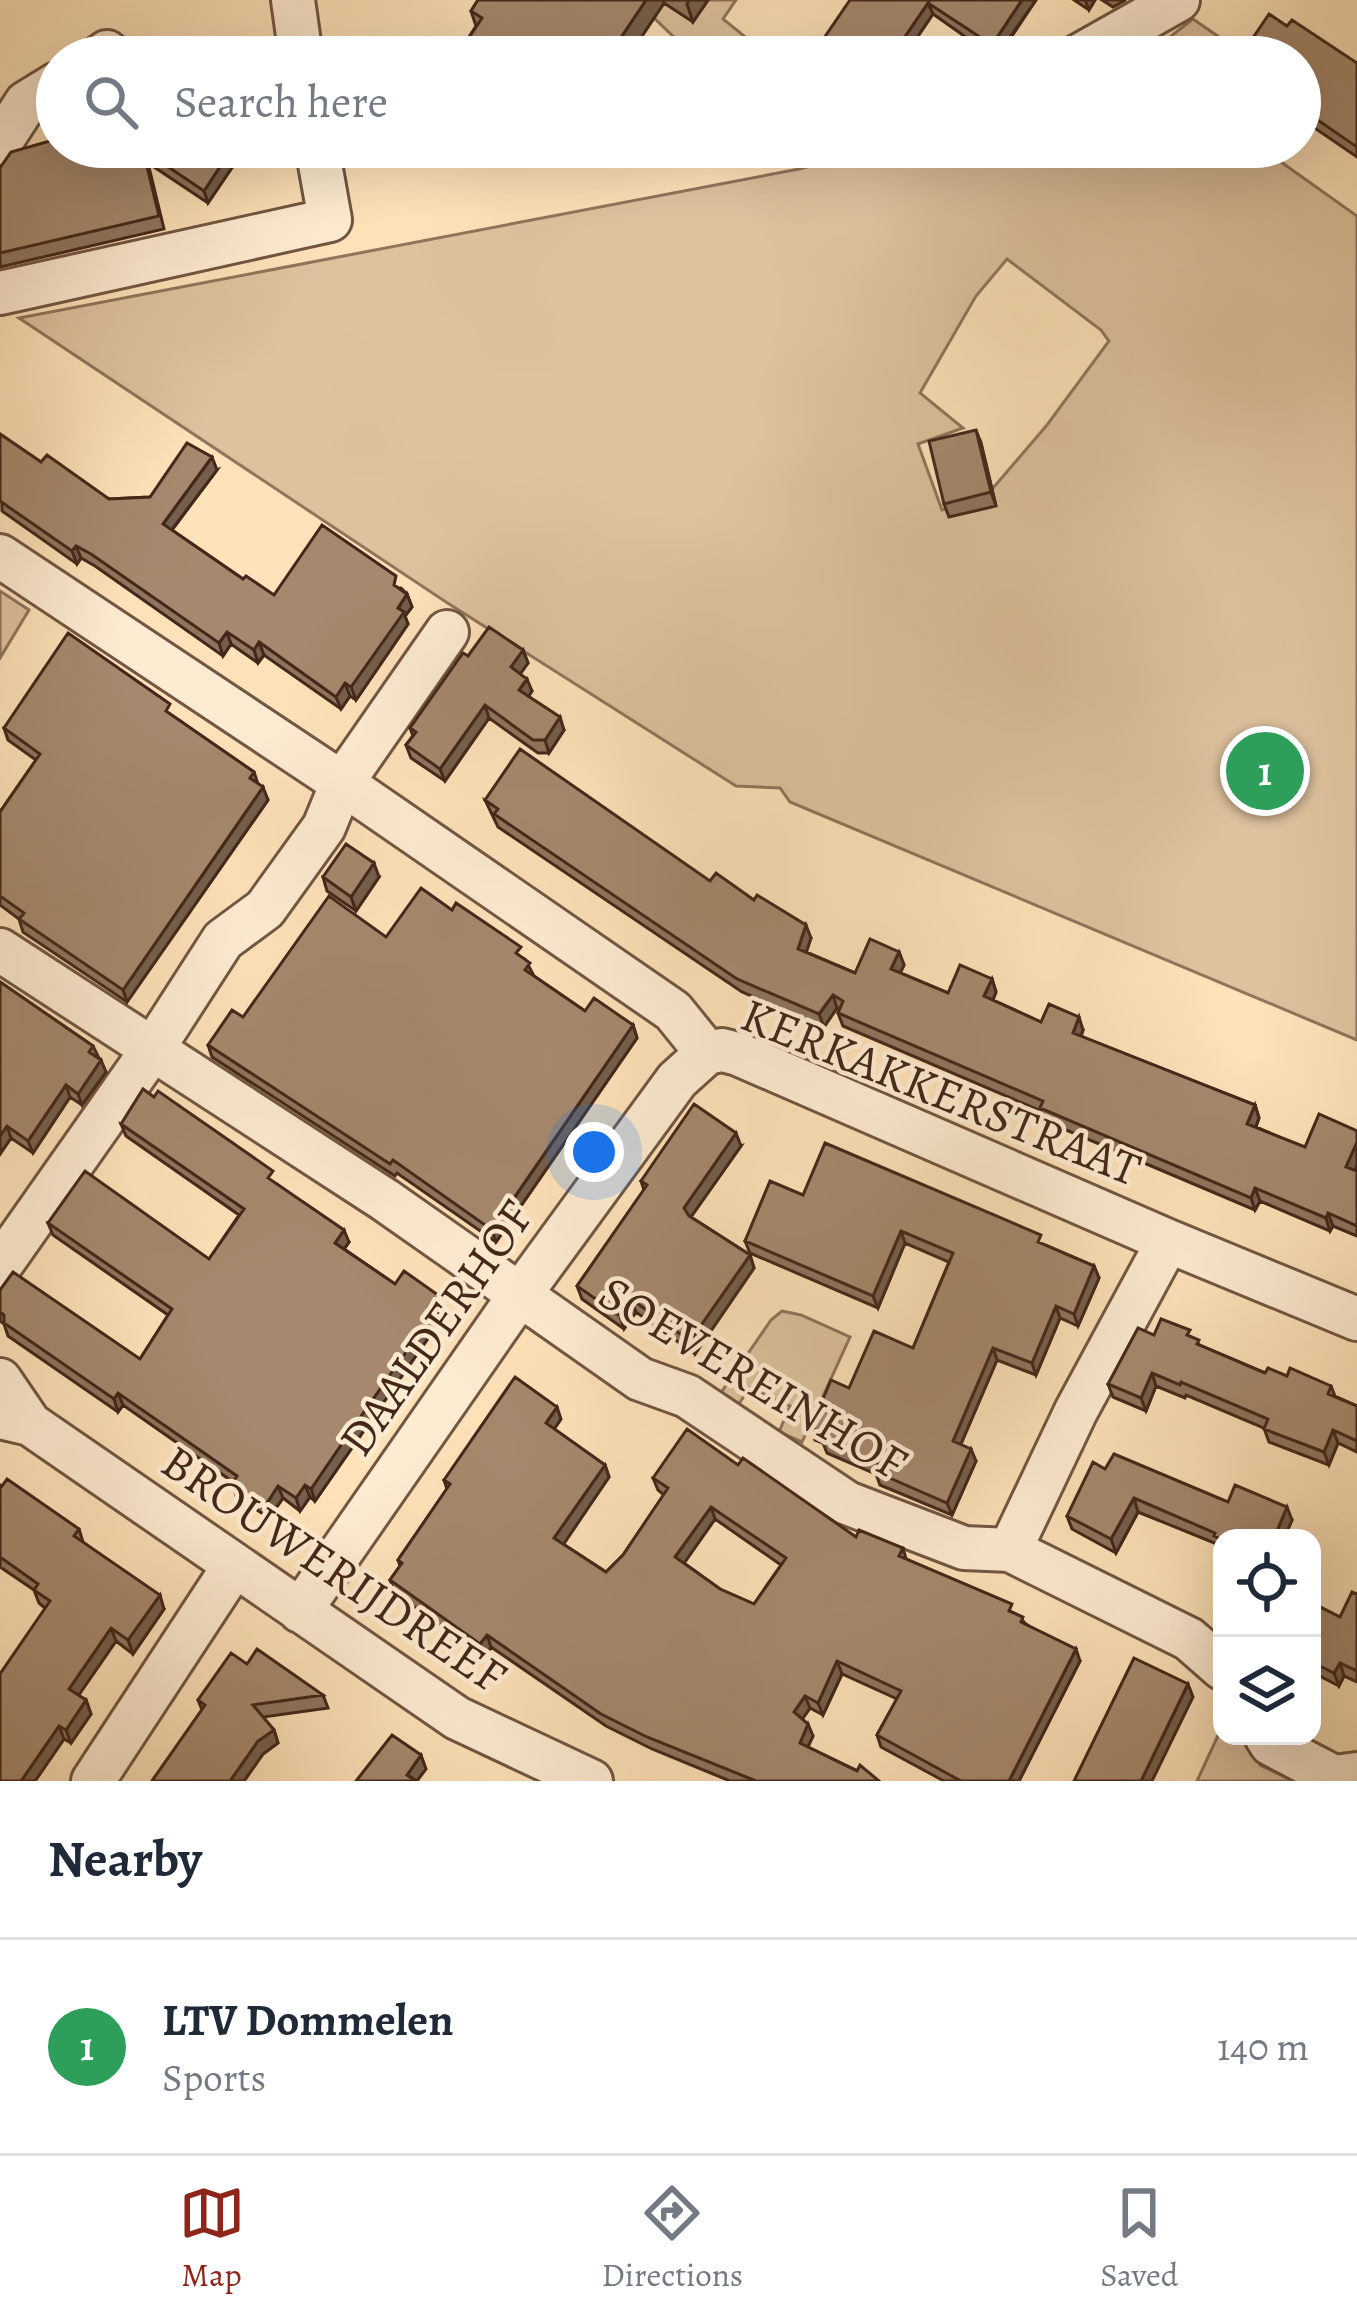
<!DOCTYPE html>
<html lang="en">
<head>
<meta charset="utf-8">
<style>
	:root { --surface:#fff; --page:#f2f2f3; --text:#1f2937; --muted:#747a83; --line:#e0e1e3; --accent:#8f2418 }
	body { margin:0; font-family:Alegreya,serif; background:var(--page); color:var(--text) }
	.controls { position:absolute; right:36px; bottom:36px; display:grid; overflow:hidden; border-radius:24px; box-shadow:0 12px 48px #0002 }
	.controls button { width:108px; height:108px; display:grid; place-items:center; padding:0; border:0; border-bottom:3px solid var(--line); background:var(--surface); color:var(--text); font:60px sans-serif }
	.you { position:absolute; left:594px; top:1152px; width:42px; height:42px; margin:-30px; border:9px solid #fff; border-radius:50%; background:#1a73e8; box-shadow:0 0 0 18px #1a73e833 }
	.badge { display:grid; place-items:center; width:78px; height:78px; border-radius:50%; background:var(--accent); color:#fff; font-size:39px; font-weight:700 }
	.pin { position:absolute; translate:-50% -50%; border:6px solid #fff; box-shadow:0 3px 12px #0006 }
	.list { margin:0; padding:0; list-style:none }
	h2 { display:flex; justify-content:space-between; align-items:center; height:156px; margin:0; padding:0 48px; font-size:51px }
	h2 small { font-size:39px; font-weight:400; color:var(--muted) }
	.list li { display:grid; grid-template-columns:78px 1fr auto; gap:36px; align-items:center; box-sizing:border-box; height:216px; padding:0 48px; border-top:3px solid var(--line) }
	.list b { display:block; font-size:45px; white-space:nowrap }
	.list p { margin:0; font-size:39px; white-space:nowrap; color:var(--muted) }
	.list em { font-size:39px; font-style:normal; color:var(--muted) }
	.icon { flex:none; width:66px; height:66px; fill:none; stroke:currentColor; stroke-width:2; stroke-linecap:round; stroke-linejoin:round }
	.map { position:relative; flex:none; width:1357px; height:1781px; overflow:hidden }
	.search { position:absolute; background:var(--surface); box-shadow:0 12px 48px #0002; left:36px; right:36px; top:36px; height:132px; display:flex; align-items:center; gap:30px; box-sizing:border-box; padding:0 42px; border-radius:66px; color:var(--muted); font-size:45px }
	.sheet { height:372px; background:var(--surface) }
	nav { display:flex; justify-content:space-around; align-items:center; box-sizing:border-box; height:168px; border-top:3px solid var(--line); background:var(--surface); font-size:33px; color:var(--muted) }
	nav a { display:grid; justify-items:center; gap:6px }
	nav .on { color:var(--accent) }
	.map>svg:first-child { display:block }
</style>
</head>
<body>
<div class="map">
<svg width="1357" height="1781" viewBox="0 0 1357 1781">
	<rect width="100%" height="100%" fill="#fee2b9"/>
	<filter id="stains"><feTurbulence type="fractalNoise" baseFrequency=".00167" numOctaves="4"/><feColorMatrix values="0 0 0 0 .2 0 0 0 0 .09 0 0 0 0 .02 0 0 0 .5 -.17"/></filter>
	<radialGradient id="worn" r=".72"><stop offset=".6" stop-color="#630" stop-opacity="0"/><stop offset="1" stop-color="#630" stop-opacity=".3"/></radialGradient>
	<path fill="#dec29e" stroke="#91745c" stroke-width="3" fill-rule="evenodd" d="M 657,0 L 736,0 L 723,19 L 770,57 L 687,57 L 679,42 L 651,15 Z
		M 1193,19 L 1229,44 L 1221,57 L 1144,57 Z
		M 882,147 L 1260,147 L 1357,216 L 1357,1040 L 790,802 L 780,788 L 736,786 L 446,602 L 19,318 L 799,169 ZM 1007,259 L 1101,330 L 1109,341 L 1047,425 L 988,494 L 942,510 L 918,444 L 963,428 L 920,393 L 976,296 Z
		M 0,591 L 29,610 L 0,658 Z
		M 782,1311 L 801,1315 L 850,1337 L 802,1442 L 779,1432 L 790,1406 L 750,1388 L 733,1412 L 716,1400 L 771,1320 Z
		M 1222,1727 L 1222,1736 L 1245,1736 L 1260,1765 L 1293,1781 L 1197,1781 Z"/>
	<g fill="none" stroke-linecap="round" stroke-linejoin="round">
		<g stroke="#725642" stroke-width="48">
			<path id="minor" d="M 293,0 L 301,57
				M 100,57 L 107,52
				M 1077,57 L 1178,0
				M 0,143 L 26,103 L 57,84
				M 0,293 L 330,220 L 317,147
				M 0,556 L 342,783 L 673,1011 L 707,1053 L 722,1050 L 738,1054 L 1168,1241 L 1357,1319
				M 0,950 L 385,1200 L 640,1379 L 687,1396 L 847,1503 L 964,1548 L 1010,1550 L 1189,1639 L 1222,1668
				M 0,1266 L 152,1050 L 223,940 L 265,909 L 324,827 L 342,783 L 447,632
				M 0,1380 L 30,1424
				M 0,1417 L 30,1424 L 457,1718 L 591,1781
				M 1010,1550 L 1076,1411 L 1168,1241
				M 300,1611 L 519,1296 L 677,1080 L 707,1053
				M 1266,1736 L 1271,1744 L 1334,1777 L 1357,1774
				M 93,1781 L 234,1566"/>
		</g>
		<use href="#minor" stroke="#feecd2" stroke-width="42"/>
	</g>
	<path fill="#8e755e" stroke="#44271a" stroke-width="3" fill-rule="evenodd" d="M 478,0 L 708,0 L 693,22 L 664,3 L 628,57 L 456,57 L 476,26 L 471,11 Z
		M 850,0 L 1036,0 L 998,57 L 994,57 L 933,14 Z
		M 1074,0 L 1095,0 L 1089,10 Z
		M 1102,0 L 1126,0 L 1113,7 Z
		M 1287,26 L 1357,63 L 1357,157 L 1300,118 L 1300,57 Z
		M 57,147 L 246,147 L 208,203 L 148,163 L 164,229 L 0,267 L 0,168 Z
		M 0,434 L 41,462 L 109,499 L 150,497 L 217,470 L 172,530 L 243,579 L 274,595 L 401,588 L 407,594 L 412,607 L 405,616 L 408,624 L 356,700 L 350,696 L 341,709 L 264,655 L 258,663 L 231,644 L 223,656 L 95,566 L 81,558 L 77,564 L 2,511 Z
		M 981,443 L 996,506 L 949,517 L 944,504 Z
		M 523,650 L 528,663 L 520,673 L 532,691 L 528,697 L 564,730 L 549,753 L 538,753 L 489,718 L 445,781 L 411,758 L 406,745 L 413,736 L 410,728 L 468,656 Z
		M 174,717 L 254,772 L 258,784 L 268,800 L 127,1002 L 23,932 L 19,919 L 0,905 L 0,812 L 36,760 L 8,740 L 4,728 Z
		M 485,800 L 710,881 L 811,938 L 806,952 L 855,973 L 899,952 L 904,965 L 900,973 L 948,993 L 992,979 L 996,992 L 993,1000 L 1041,1022 L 1083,1030 L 1081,1037 L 1255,1105 L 1259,1118 L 1256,1127 L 1357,1171 L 1357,1236 L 1333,1226 L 1330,1231 L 1260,1201 L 1255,1210 L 1045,1121 L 1041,1111 L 843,1026 L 838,1013 L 840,1009 L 837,1008 L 824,1027 L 742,992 L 498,827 Z
		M 323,877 L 379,877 L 356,911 L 327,891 Z
		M 386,937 L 525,959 L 534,976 L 585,1011 L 633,1025 L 637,1038 L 496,1242 L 397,1173 L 395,1176 L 212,1057 L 208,1045 L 243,1017 Z
		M 0,982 L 93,1046 L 106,1072 L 82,1105 L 70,1097 L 33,1153 L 11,1138 L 0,1154 Z
		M 121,1124 L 277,1184 L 349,1242 L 344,1249 L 395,1284 L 438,1295 L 442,1307 L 436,1316 L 438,1324 L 315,1501 L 310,1497 L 300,1511 L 283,1498 L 269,1518 L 236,1496 L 233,1482 L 123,1405 L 118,1412 L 8,1336 L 4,1324 L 0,1321 L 0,1290 L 140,1359 L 168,1315 L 53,1235 L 48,1223 L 209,1259 L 239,1215 L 126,1136 Z
		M 741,1146 L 691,1217 L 750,1255 L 754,1268 L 695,1354 L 636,1312 L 624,1329 L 582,1299 L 577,1286 L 644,1190 L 641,1181 Z
		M 803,1195 L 1045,1245 L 1094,1266 L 1099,1278 L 1078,1326 L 1060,1318 L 1036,1375 L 997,1360 L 961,1444 L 976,1461 L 952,1515 L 880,1485 L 876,1474 L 827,1453 L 823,1443 L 815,1440 L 811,1427 L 849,1388 L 913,1348 L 949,1262 L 905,1243 L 878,1308 L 750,1253 L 745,1241 Z
		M 1154,1335 L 1192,1338 L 1201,1346 L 1265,1373 L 1331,1386 L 1335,1396 L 1357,1406 L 1357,1452 L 1338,1443 L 1329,1465 L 1269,1442 L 1264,1428 L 1186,1395 L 1185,1398 L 1156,1386 L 1146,1411 L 1113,1397 L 1108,1384 Z
		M 561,1419 L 554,1429 L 605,1465 L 609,1477 L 563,1544 L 606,1572 L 623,1555 L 664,1495 L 658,1490 L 653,1478 L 738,1465 L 856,1537 L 903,1548 L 906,1559 L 1016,1614 L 1026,1624 L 1080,1661 L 1019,1781 L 944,1781 L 881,1747 L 877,1735 L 897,1699 L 842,1674 L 823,1715 L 810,1708 L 802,1719 L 813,1736 L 808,1747 L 879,1781 L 730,1781 L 652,1749 L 606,1726 L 491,1647 L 485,1656 L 394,1593 L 390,1580 L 400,1566 L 398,1560 L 447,1489 L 444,1480 ZM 715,1519 L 781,1565 L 754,1604 L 720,1589 L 684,1563 Z
		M 1105,1469 L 1228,1502 L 1292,1520 L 1284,1538 L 1222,1538 L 1222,1551 L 1219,1549 L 1217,1544 L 1138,1512 L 1116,1553 L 1072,1529 L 1067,1516 Z
		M 0,1485 L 79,1529 L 83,1542 L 164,1609 L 133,1654 L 116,1641 L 78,1695 L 86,1700 L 91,1714 L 71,1743 L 64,1739 L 35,1781 L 0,1781 L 45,1608 L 39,1603 L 34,1590 L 0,1567 Z
		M 1357,1594 L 1357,1682 L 1344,1676 L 1339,1686 L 1312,1672 L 1312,1603 L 1340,1617 Z
		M 247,1664 L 323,1695 L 328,1708 L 263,1717 L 274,1730 L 278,1743 L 263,1754 L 244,1781 L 152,1781 L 202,1710 L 198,1700 Z"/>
	<path fill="#745f4c" stroke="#44271a" stroke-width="3" d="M 646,0 L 663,0 L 664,3 L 628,57 L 608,57 Z
		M 689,0 L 708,0 L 693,22 L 687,4 Z
		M 1022,0 L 1036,0 L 996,57 L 992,45 Z
		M 1085,0 L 1095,0 L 1089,10 Z
		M 928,3 L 933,14 L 904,57 L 891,57 Z
		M 233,147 L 246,147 L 208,203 L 204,191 Z
		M 976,430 L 981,443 L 996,506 L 991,492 Z
		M 212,457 L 217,470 L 167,536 L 163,524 Z
		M 76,546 L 81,558 L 77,564 L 72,551 Z
		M 407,594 L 412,607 L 405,616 L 408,624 L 356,700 L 351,687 Z
		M 227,632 L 231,644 L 223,656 L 219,643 Z
		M 259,642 L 264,655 L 258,663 L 254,650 Z
		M 523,650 L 528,663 L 516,680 L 511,667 Z
		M 527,679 L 532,691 L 524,703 L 519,690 Z
		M 345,683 L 350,696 L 341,709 L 336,697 Z
		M 485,705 L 489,718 L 445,781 L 440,769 Z
		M 560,717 L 564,730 L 549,753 L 545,740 Z
		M 263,787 L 268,800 L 127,1002 L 123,990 Z
		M 374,863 L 379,877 L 356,911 L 351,897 Z
		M 806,925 L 811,938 L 803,962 L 798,949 Z
		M 899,952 L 904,965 L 896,982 L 891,969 Z
		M 992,979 L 996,992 L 989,1009 L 984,996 Z
		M 833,995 L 837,1008 L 824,1027 L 819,1014 Z
		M 1079,1017 L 1083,1030 L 1077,1046 L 1073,1033 Z
		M 633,1025 L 637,1038 L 496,1242 L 492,1230 Z
		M 101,1060 L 106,1072 L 82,1105 L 78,1094 Z
		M 66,1085 L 70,1097 L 33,1153 L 28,1141 Z
		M 1255,1105 L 1259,1118 L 1252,1137 L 1247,1124 Z
		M 7,1126 L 11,1138 L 0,1154 L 0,1136 Z
		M 1357,1131 L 1357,1165 L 1351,1179 L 1346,1167 Z
		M 736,1133 L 741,1146 L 688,1221 L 684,1208 Z
		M 1255,1188 L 1260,1201 L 1255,1210 L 1251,1198 Z
		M 1328,1213 L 1333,1226 L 1330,1231 L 1326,1218 Z
		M 344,1230 L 349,1242 L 340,1255 L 335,1243 Z
		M 901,1231 L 905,1243 L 878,1308 L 873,1296 Z
		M 750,1255 L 754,1268 L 695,1354 L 690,1341 Z
		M 1094,1266 L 1099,1278 L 1078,1326 L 1074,1314 Z
		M 438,1295 L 442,1307 L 436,1316 L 438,1324 L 315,1501 L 311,1489 Z
		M 631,1299 L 636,1312 L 624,1329 L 620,1316 Z
		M 1056,1306 L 1060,1318 L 1036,1375 L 1032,1363 Z
		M 993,1348 L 997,1360 L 957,1453 L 953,1441 Z
		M 1152,1373 L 1156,1386 L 1146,1411 L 1141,1398 Z
		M 118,1393 L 123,1405 L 118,1412 L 114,1399 Z
		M 557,1407 L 561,1419 L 550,1435 L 546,1423 Z
		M 1333,1430 L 1338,1443 L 1329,1465 L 1324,1452 Z
		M 971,1449 L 976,1461 L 952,1515 L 947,1503 Z
		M 605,1465 L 609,1477 L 559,1551 L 554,1538 Z
		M 305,1485 L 310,1497 L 300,1511 L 296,1498 Z
		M 278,1486 L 283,1498 L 269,1518 L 265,1506 Z
		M 1134,1498 L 1138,1512 L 1116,1553 L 1111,1539 Z
		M 711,1507 L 715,1519 L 680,1569 L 675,1557 Z
		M 1287,1507 L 1292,1520 L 1284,1538 L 1274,1538 Z
		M 160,1595 L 164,1609 L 133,1654 L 128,1640 Z
		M 111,1628 L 116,1641 L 74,1702 L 69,1689 Z
		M 487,1635 L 491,1647 L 485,1656 L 480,1644 Z
		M 1076,1649 L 1080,1661 L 1019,1781 L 1009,1781 Z
		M 837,1661 L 842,1674 L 823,1715 L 818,1703 Z
		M 1340,1663 L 1344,1676 L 1339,1686 L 1334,1673 Z
		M 1188,1684 L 1193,1697 L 1152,1781 L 1141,1781 Z
		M 805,1696 L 810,1708 L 799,1724 L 794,1712 Z
		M 86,1700 L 91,1714 L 71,1743 L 66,1730 Z
		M 808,1724 L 813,1736 L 804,1755 L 800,1743 Z
		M 59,1726 L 64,1739 L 35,1781 L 21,1781 Z
		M 274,1730 L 278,1743 L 263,1754 L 244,1781 L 230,1781 L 258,1741 Z
		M 421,1755 L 426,1769 L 417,1781 L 407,1775 Z"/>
	<path fill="#a5886d" stroke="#44271a" stroke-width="3" fill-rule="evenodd" d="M 478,0 L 646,0 L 608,57 L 456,57 L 482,18 L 471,11 Z
		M 850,0 L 930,0 L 891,57 L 811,57 Z
		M 930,0 L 1022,0 L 992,45 L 928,3 Z
		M 1269,14 L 1287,26 L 1292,20 L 1357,63 L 1357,147 L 1300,108 L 1300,57 L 1240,57 Z
		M 57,139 L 57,147 L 233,147 L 204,191 L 143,150 L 159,216 L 0,253 L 0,168 L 11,152 Z
		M 976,430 L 991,492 L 944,504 L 929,441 Z
		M 0,434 L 41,462 L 47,455 L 109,499 L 150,497 L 187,443 L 212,457 L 163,524 L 243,579 L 246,576 L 274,595 L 322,525 L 396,576 L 394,585 L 407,594 L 398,608 L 404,612 L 351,687 L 345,683 L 336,697 L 259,642 L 254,650 L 227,632 L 219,643 L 91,554 L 76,546 L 72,551 L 0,501 Z
		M 489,627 L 523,650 L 511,667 L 527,679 L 519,690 L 560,717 L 545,740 L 533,740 L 485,705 L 440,769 L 406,745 L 416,732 L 410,728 L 463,653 L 468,656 Z
		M 68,633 L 170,704 L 166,711 L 254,772 L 250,778 L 263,787 L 123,990 L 19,919 L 24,913 L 0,896 L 0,812 L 40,754 L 4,728 Z
		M 520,749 L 710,881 L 716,873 L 754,900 L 757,895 L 806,925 L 798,949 L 855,973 L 870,939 L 899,952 L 891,969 L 948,993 L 960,965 L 992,979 L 984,996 L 1041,1022 L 1049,1004 L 1079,1017 L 1073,1033 L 1255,1105 L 1247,1124 L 1305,1147 L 1319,1114 L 1357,1131 L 1357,1142 L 1346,1167 L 1357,1171 L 1357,1226 L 1328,1213 L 1326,1218 L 1255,1188 L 1251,1198 L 1040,1108 L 1043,1101 L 838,1013 L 843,1001 L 833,995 L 819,1014 L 737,979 L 494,814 L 498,809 L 485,800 Z
		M 346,844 L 374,863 L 351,897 L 323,877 Z
		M 421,888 L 452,910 L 456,903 L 521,947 L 516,953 L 530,963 L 525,970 L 585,1011 L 594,998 L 633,1025 L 492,1230 L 393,1160 L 390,1164 L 208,1045 L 232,1010 L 243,1017 L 329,896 L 386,937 Z
		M 0,982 L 93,1046 L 89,1052 L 101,1060 L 78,1094 L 66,1085 L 28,1141 L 7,1126 L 0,1136 Z
		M 143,1089 L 154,1097 L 158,1091 L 273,1171 L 268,1178 L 344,1230 L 335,1243 L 395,1284 L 404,1271 L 438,1295 L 428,1308 L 434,1312 L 350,1432 L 311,1489 L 305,1485 L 296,1498 L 278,1486 L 265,1506 L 232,1484 L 237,1476 L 118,1393 L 114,1399 L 4,1323 L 4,1315 L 0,1312 L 0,1290 L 13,1272 L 140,1359 L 172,1309 L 48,1223 L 85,1171 L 209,1259 L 244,1209 L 121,1124 Z
		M 694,1104 L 736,1133 L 684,1208 L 689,1216 L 750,1255 L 690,1341 L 631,1299 L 620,1316 L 577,1286 L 647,1185 L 641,1181 Z
		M 825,1143 L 1041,1235 L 1038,1242 L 1094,1266 L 1074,1314 L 1056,1306 L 1032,1363 L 993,1348 L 953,1441 L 971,1449 L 947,1503 L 876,1472 L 879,1465 L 822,1441 L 825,1434 L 811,1427 L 831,1380 L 849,1388 L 874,1331 L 913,1348 L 953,1253 L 901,1231 L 873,1296 L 745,1241 L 770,1181 L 803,1195 Z
		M 1161,1319 L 1190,1330 L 1187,1335 L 1199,1340 L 1197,1344 L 1265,1373 L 1268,1368 L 1287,1376 L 1290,1368 L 1331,1386 L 1328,1394 L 1357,1406 L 1357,1441 L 1333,1430 L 1324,1452 L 1264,1429 L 1268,1419 L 1181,1382 L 1180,1385 L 1152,1373 L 1141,1398 L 1108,1384 L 1138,1328 L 1154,1335 Z
		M 515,1377 L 557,1407 L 546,1423 L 605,1465 L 554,1538 L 606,1572 L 623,1555 L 668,1488 L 653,1478 L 687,1429 L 738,1465 L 743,1458 L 856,1537 L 859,1530 L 903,1548 L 899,1556 L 1012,1604 L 1009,1611 L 1023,1617 L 1021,1622 L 1076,1649 L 1009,1781 L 961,1781 L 877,1735 L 901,1691 L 837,1661 L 818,1703 L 805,1696 L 794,1712 L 808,1724 L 800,1743 L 857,1771 L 860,1765 L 879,1781 L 756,1781 L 647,1737 L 601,1714 L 487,1635 L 480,1644 L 390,1580 L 402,1563 L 398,1560 L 450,1484 L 444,1480 ZM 711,1507 L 786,1558 L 754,1604 L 720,1589 L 675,1557 Z
		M 1114,1454 L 1228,1502 L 1235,1485 L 1287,1507 L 1274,1538 L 1222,1538 L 1222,1540 L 1214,1536 L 1215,1533 L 1134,1498 L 1111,1539 L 1067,1516 L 1093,1462 L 1105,1469 Z
		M 7,1479 L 79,1529 L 74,1536 L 160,1595 L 128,1640 L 111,1628 L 69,1689 L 86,1700 L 66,1730 L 59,1726 L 21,1781 L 0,1781 L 0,1674 L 50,1601 L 34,1590 L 38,1584 L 0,1557 L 0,1485 L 2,1486 Z
		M 1352,1592 L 1357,1594 L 1357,1671 L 1340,1663 L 1334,1673 L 1312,1662 L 1312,1603 L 1340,1617 Z
		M 257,1649 L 323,1695 L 253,1705 L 274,1730 L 258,1741 L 230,1781 L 152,1781 L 205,1705 L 198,1700 L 231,1653 L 247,1664 Z
		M 1134,1658 L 1188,1684 L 1141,1781 L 1074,1781 Z
		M 392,1735 L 421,1755 L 407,1775 L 416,1781 L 356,1781 Z"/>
	<g text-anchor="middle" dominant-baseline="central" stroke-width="9" stroke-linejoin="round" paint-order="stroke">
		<g font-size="48" fill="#44271a" stroke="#feecd2">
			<text transform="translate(941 1092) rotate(22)">KERKAKKERSTRAAT</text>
			<text transform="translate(436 1328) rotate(-55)">DAALDERHOF</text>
			<text transform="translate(753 1378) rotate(31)">SOEVEREINHOF</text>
			<text transform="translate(334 1569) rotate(34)">BROUWERIJDREEF</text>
		</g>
	</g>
	<rect width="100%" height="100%" filter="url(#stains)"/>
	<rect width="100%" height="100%" fill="url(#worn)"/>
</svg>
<div class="controls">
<button><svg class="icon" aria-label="locate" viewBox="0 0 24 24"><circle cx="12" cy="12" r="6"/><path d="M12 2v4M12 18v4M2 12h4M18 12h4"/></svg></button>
<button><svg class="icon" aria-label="layers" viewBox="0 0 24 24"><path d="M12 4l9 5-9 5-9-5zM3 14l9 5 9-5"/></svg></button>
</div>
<div class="you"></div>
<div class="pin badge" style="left:1265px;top:771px;background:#2e9e5b">1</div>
<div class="search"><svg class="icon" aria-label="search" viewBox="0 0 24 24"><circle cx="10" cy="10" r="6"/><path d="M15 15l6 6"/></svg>Search here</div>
</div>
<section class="sheet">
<h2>Nearby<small></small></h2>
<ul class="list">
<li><span class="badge" style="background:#2e9e5b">1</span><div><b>LTV Dommelen</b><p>Sports</p></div><em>140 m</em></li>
</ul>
</section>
<nav>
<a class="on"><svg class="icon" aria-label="map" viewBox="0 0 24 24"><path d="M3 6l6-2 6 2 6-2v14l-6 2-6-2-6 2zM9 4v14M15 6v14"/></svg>Map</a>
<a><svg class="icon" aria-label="directions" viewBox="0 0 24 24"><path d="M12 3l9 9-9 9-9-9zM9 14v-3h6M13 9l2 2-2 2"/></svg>Directions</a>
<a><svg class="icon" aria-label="saved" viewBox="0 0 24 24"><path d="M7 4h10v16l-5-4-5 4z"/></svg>Saved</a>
</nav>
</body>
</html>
